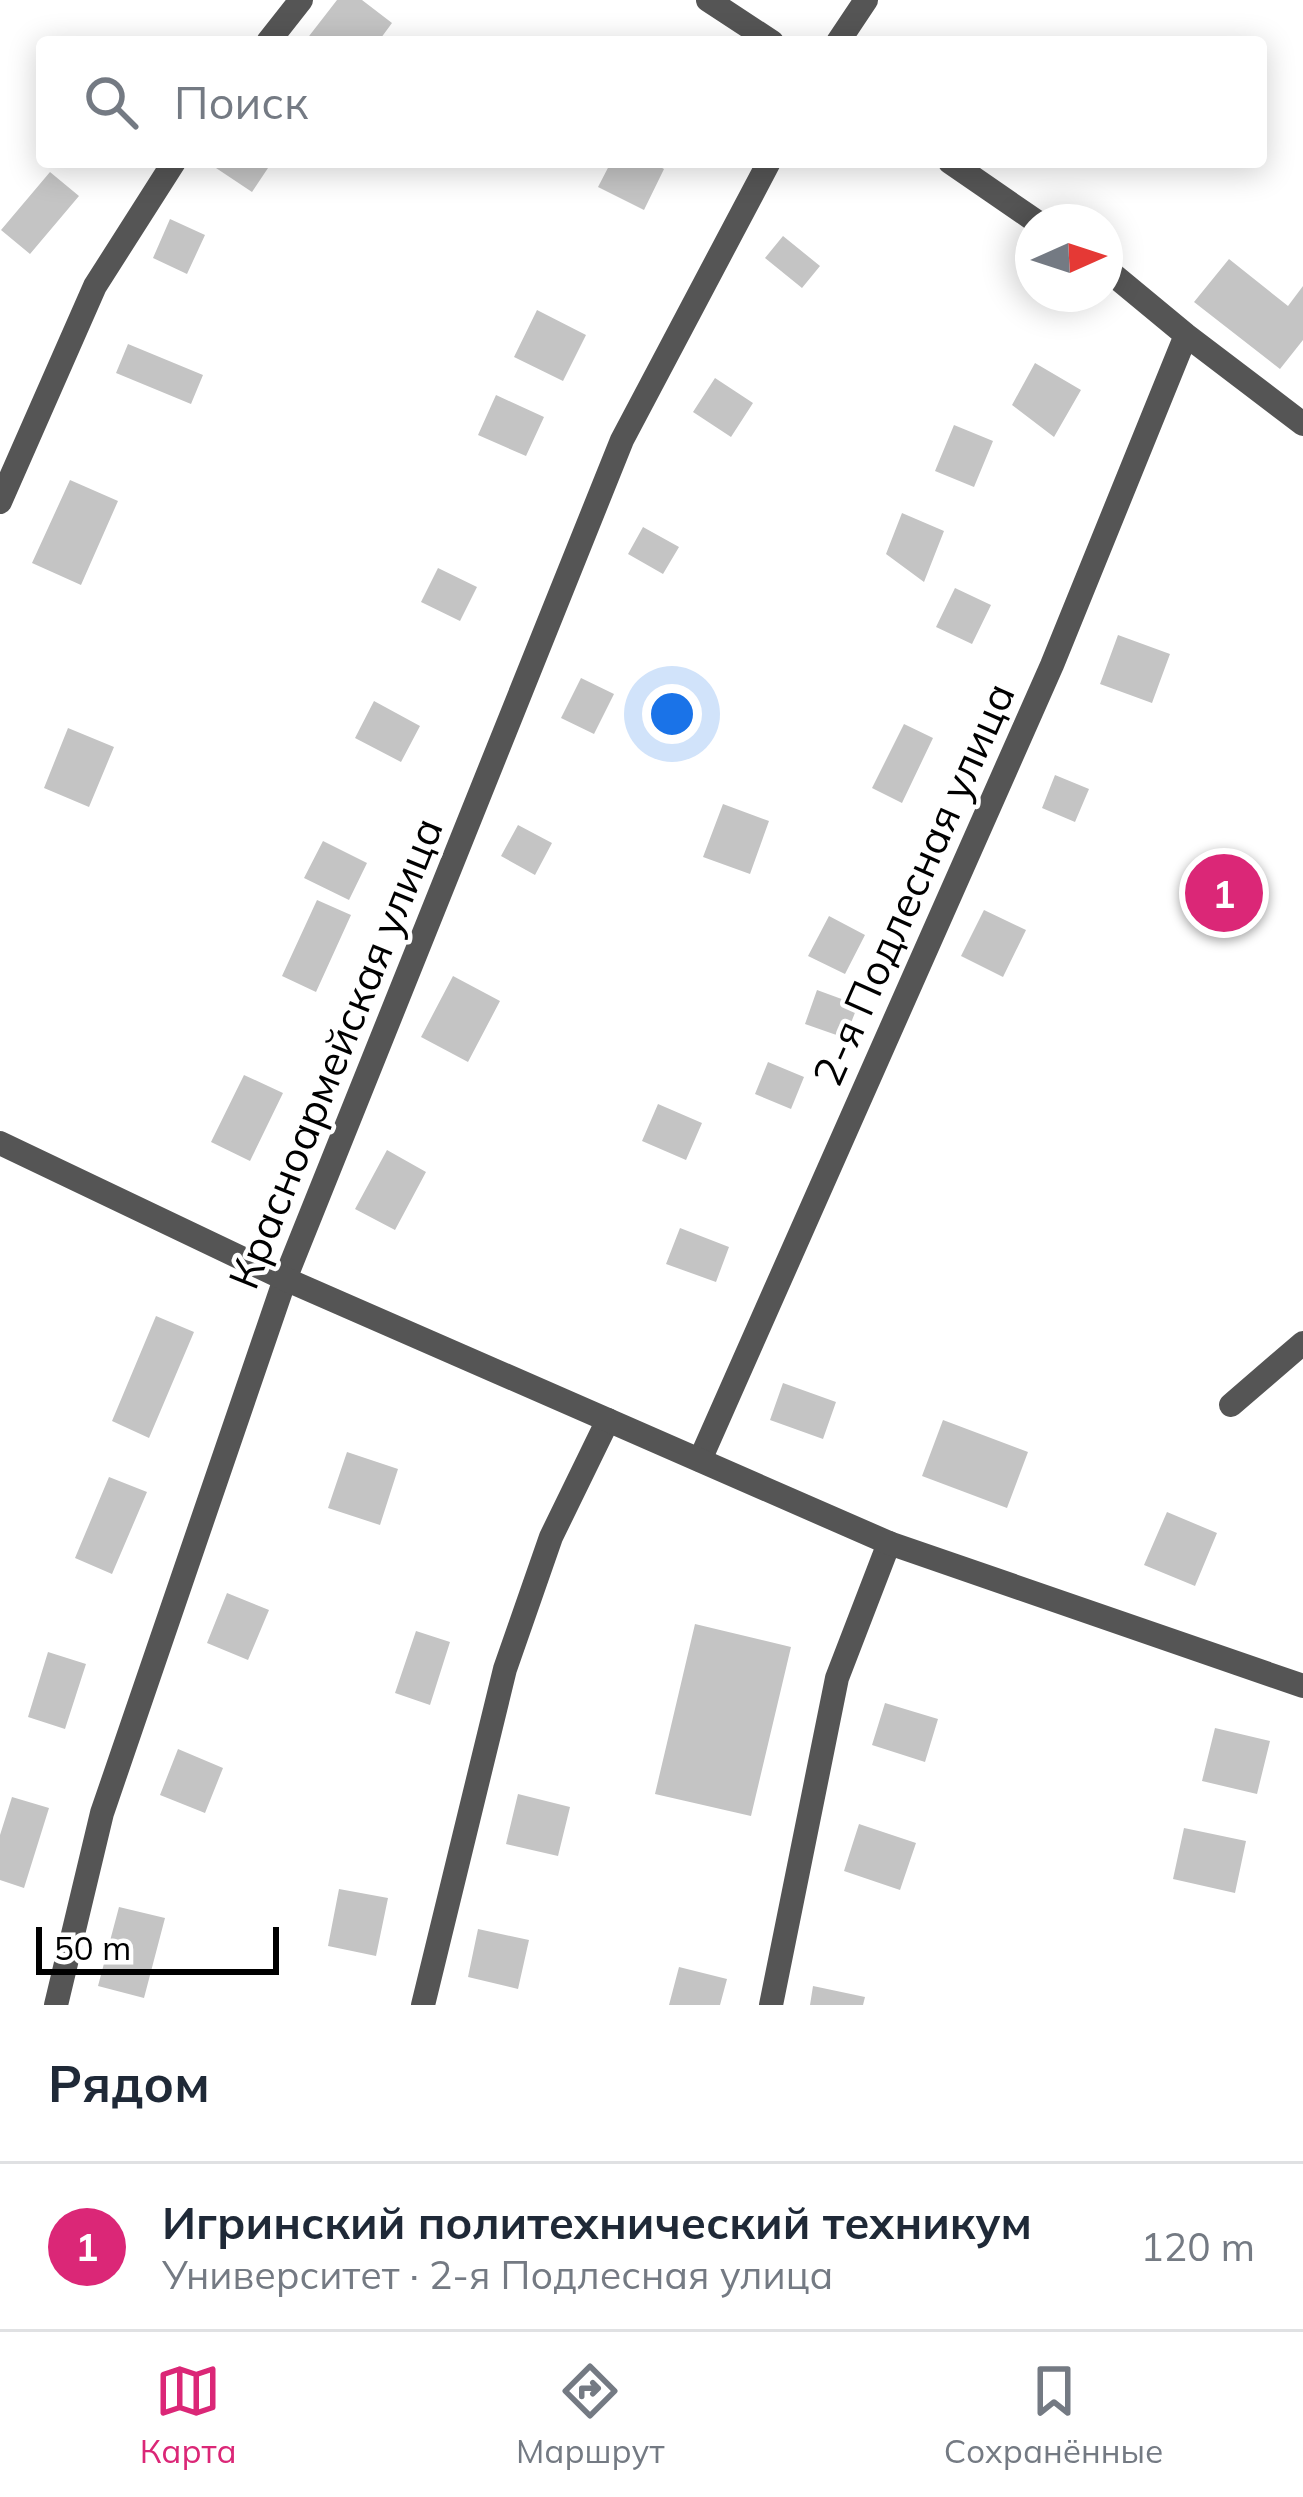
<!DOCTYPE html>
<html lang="ru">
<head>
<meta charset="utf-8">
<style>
	:root { --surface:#fff; --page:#f2f2f3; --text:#1f2937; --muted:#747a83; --line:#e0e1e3; --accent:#db2777 }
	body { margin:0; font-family:Mulish,sans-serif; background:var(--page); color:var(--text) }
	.compass { position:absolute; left:1015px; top:204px; width:108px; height:108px; border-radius:50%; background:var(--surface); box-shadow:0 6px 30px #0003; rotate:87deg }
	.scale { position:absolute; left:36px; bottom:30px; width:243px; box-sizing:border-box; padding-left:12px; border:6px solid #000; border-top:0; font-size:33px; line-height:42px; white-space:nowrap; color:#000; -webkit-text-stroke:9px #fff; paint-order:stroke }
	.you { position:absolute; left:672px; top:714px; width:42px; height:42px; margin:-30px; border:9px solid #fff; border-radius:50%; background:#1a73e8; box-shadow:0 0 0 18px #1a73e833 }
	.badge { display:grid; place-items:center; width:78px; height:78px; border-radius:50%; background:var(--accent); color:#fff; font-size:39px; font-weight:700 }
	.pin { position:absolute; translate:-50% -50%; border:6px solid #fff; box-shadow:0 3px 12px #0006 }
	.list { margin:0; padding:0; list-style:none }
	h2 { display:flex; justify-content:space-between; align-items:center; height:156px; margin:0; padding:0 48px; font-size:51px }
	h2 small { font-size:39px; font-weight:400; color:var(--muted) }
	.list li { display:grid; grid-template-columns:78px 1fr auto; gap:36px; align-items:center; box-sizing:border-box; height:168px; padding:0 48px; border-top:3px solid var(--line) }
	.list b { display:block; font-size:45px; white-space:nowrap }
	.list p { margin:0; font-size:39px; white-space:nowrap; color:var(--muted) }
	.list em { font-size:39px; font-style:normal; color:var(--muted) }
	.icon { flex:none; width:66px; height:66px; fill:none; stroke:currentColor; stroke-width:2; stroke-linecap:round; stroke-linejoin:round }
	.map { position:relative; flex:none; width:1303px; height:2005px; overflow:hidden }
	.search { position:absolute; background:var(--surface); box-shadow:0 6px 30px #0003; left:36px; right:36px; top:36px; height:132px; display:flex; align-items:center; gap:30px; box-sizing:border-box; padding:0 42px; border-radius:12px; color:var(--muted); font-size:45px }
	.sheet { height:324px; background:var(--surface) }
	nav { display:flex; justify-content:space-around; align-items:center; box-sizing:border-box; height:168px; border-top:3px solid var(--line); background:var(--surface); font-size:33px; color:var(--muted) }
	nav a { display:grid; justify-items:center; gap:6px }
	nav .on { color:var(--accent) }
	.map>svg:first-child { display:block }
</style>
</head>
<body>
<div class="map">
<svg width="1303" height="2005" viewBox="0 0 1303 2005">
	<rect width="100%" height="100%" fill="#fff"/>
	<path fill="#c4c4c4" d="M 337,0 L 362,0 L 392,23 L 378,42 L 309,42 L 306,40 Z
		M 207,162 L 272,162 L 252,192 Z
		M 611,162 L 651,162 L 664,169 L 644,210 L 598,187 Z
		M 50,172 L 79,196 L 30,254 L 1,230 Z
		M 170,219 L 205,235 L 187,274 L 153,258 Z
		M 783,236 L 820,266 L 802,288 L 765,258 Z
		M 1229,259 L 1288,306 L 1303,286 L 1303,340 L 1280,369 L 1194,302 Z
		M 537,310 L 586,335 L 563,381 L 514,357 Z
		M 128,344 L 203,375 L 191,404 L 116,373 Z
		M 1035,363 L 1081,390 L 1054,437 L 1012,405 Z
		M 715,378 L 753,403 L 731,437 L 693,412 Z
		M 496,395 L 544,417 L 526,456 L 478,435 Z
		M 954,425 L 993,441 L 974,487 L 935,471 Z
		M 70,480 L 118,501 L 81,585 L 32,563 Z
		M 902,513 L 944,531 L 924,582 L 886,554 Z
		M 643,527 L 679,547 L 663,574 L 628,554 Z
		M 438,568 L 477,587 L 460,621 L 421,602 Z
		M 955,588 L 991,605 L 972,644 L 936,627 Z
		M 1118,635 L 1170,654 L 1152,703 L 1100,684 Z
		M 581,678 L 614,694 L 594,734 L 561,718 Z
		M 374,701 L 420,726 L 401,762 L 355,738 Z
		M 904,724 L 933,738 L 902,803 L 872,788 Z
		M 68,728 L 114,747 L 89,807 L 44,788 Z
		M 1055,775 L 1089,789 L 1075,822 L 1042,808 Z
		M 723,804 L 769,821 L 750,874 L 703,857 Z
		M 518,825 L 552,843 L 535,875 L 501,856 Z
		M 323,841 L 367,863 L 349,900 L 304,878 Z
		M 317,900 L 351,915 L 316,992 L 282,976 Z
		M 984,910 L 1026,930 L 1003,977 L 961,956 Z
		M 829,916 L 865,935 L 845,974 L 808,956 Z
		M 453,976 L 500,1001 L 468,1062 L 421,1037 Z
		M 817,990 L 858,1005 L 845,1038 L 805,1024 Z
		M 768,1062 L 804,1077 L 791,1109 L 755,1094 Z
		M 244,1075 L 283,1093 L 250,1161 L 211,1142 Z
		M 658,1104 L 702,1123 L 686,1160 L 642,1141 Z
		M 387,1150 L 426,1172 L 395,1230 L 355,1209 Z
		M 680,1228 L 729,1247 L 716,1282 L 666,1264 Z
		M 156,1316 L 194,1332 L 149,1438 L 112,1421 Z
		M 783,1383 L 836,1402 L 823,1439 L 770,1420 Z
		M 943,1420 L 1028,1452 L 1007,1508 L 922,1476 Z
		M 347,1452 L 398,1469 L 380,1525 L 328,1508 Z
		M 109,1477 L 147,1492 L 112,1574 L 75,1558 Z
		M 1167,1512 L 1217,1533 L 1195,1586 L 1144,1565 Z
		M 227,1593 L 269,1610 L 248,1660 L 207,1643 Z
		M 695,1624 L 791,1647 L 751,1816 L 655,1794 Z
		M 416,1631 L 450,1642 L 430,1705 L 395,1693 Z
		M 48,1652 L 86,1664 L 65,1729 L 28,1717 Z
		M 885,1703 L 938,1719 L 925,1762 L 872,1745 Z
		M 1215,1728 L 1270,1741 L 1257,1794 L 1202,1781 Z
		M 178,1749 L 223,1768 L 205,1813 L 160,1795 Z
		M 518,1794 L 570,1807 L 558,1856 L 506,1844 Z
		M 12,1797 L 49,1808 L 24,1888 L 0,1880 L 0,1835 Z
		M 859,1824 L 916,1843 L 900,1890 L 844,1871 Z
		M 1184,1828 L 1246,1841 L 1235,1893 L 1173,1879 Z
		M 339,1889 L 388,1898 L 376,1956 L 328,1946 Z
		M 119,1907 L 165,1918 L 144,1998 L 98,1986 Z
		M 478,1929 L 529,1940 L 518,1989 L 468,1977 Z
		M 679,1967 L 727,1979 L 720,2005 L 669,2005 Z
		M 813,1986 L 865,1997 L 863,2005 L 810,2005 Z"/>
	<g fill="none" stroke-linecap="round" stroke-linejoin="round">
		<path stroke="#555" stroke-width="24" d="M 708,0 L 772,42
			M 268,42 L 301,0
			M 838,42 L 866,0
			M 950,162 L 1037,222
			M 1105,268 L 1186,335 L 1303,424
			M 0,502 L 95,286 L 174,162
			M 1231,1405 L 1303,1343
			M 700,1460 L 1052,665 L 1186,335
			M 56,2005 L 102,1813 L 285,1279 L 622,440 L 769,162
			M 423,2005 L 505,1669 L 551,1537 L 608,1420
			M 771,2005 L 837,1678 L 889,1543"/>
		<path stroke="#555" stroke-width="24" d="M 0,1143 L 285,1279 L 889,1543 L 1303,1686"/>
	</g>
	<g text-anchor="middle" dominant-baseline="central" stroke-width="9" stroke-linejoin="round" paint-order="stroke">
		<g font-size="42" fill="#000" stroke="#fff">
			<text transform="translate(913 884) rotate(-66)">2-я Подлесная улица</text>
			<text transform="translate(335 1053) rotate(-68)">Красноармейская улица</text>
		</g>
	</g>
</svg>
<svg class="compass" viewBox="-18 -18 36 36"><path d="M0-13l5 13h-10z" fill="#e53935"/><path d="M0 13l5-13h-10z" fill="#747a83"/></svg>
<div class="scale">50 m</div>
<div class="you"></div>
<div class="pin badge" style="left:1224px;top:893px">1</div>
<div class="search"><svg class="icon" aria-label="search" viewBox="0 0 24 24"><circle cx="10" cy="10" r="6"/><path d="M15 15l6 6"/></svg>Поиск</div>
</div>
<section class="sheet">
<h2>Рядом<small></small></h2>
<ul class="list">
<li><span class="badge">1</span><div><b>Игринский политехнический техникум</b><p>Университет · 2-я Подлесная улица</p></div><em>120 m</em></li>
</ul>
</section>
<nav>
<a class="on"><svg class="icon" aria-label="map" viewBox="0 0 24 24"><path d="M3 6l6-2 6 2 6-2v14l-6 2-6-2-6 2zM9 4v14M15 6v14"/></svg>Карта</a>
<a><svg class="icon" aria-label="directions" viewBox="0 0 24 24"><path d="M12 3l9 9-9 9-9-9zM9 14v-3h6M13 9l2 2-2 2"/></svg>Маршрут</a>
<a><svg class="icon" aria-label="saved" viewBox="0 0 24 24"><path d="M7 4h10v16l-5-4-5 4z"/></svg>Сохранённые</a>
</nav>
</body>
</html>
